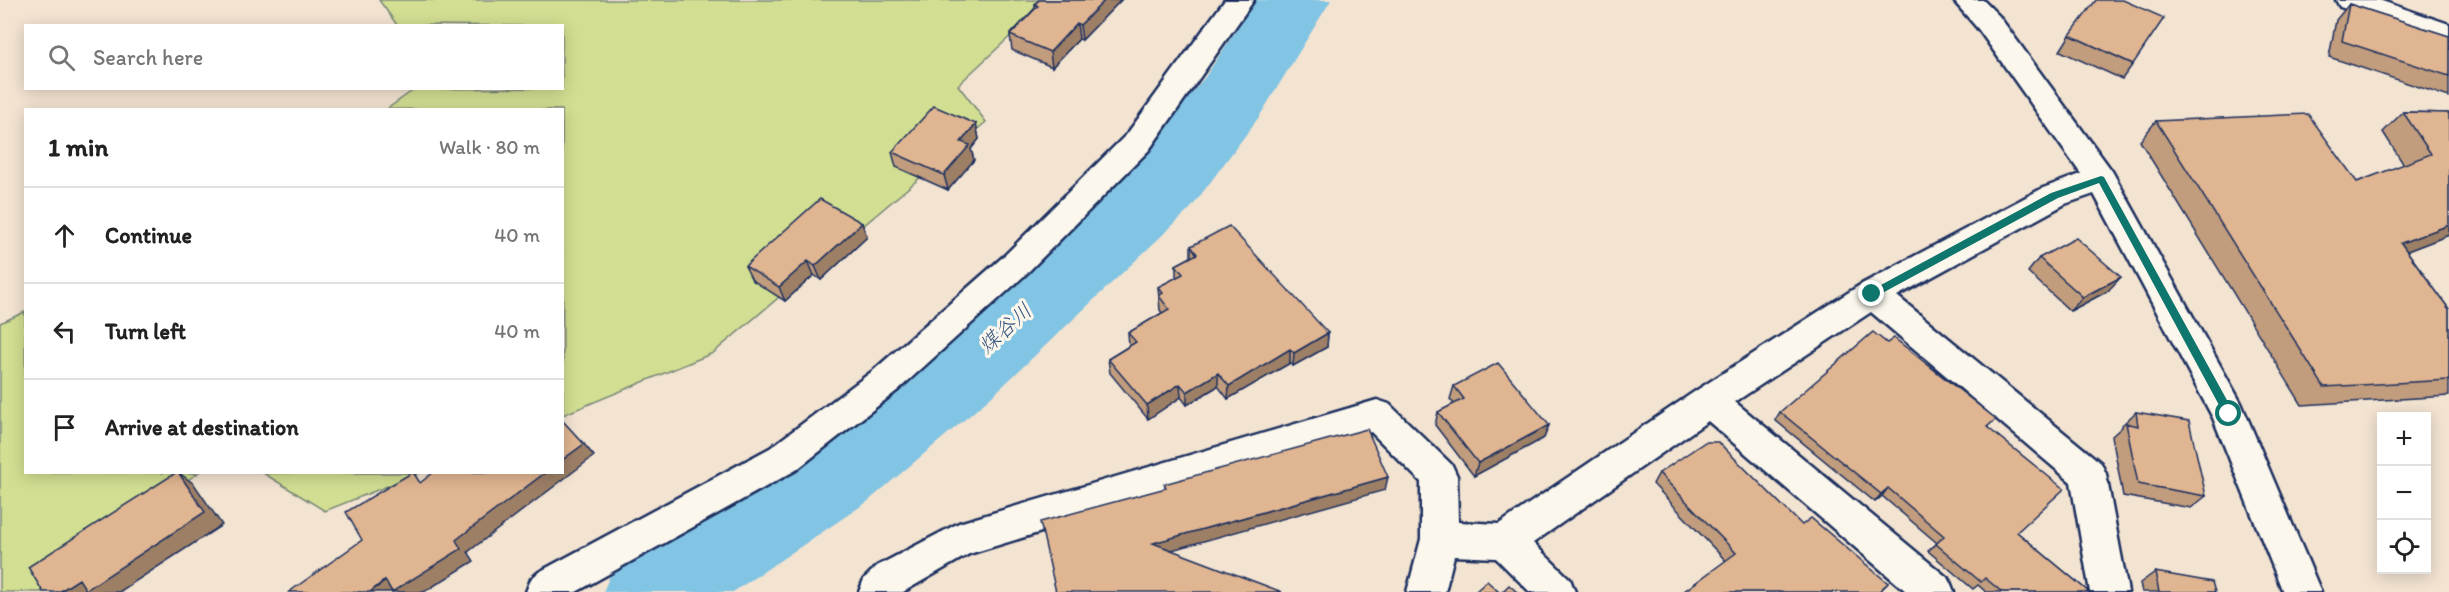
<!DOCTYPE html>
<html lang="en">
<head>
<meta charset="utf-8">
<style>
	:root { --surface:#fff; --page:#f2f2f2; --text:#222; --muted:#767676; --line:#e0e0e0 }
	body { margin:0; font-family:Itim,"Klee One",sans-serif; background:var(--page); color:var(--text) }
	.controls { position:absolute; right:18px; bottom:18px; display:grid; overflow:hidden; border-radius:0px; box-shadow:0 3px 15px #0003 }
	.controls button { width:54px; height:54px; display:grid; place-items:center; padding:0; border:0; border-bottom:2px solid var(--line); background:var(--surface); color:var(--text); font:30px sans-serif }
	.stop { position:absolute; width:18px; height:18px; margin:-14px; border:4px solid #0f766e; border-radius:50%; background:#fff }
	.stop.end { background:#0f766e; border-color:#fff; box-shadow:0 2px 6px #0008 }
	.list { margin:0; padding:0; list-style:none }
	h2 { display:flex; justify-content:space-between; align-items:center; height:78px; margin:0; padding:0 24px; font-size:26px }
	h2 small { font-size:20px; font-weight:400; color:var(--muted) }
	.list li { display:grid; grid-template-columns:39px 1fr auto; gap:18px; align-items:center; box-sizing:border-box; height:96px; padding:0 24px; border-top:2px solid var(--line) }
	.list b { display:block; font-size:22px; white-space:nowrap }
	.list em { font-size:20px; font-style:normal; color:var(--muted) }
	.icon { flex:none; width:33px; height:33px; fill:none; stroke:currentColor; stroke-width:2; stroke-linecap:round; stroke-linejoin:round }
	.map { position:relative; flex:none; width:2449px; height:592px; overflow:hidden }
	.search { position:absolute; background:var(--surface); box-shadow:0 3px 15px #0003; left:24px; top:24px; width:540px; height:66px; display:flex; align-items:center; gap:15px; box-sizing:border-box; padding:0 21px; border-radius:0px; color:var(--muted); font-size:22px }
	.panel { position:absolute; background:var(--surface); box-shadow:0 3px 15px #0003; left:24px; top:108px; width:540px; height:366px; border-radius:0px }
	.map>svg:first-child { display:block }
</style>
</head>
<body>
<div class="map">
<svg width="2449" height="592" viewBox="0 0 2449 592">
	<rect width="100%" height="100%" fill="#f3e3d1"/>
	<filter id="ink" filterUnits="userSpaceOnUse"><feTurbulence type="fractalNoise" baseFrequency=".0167" numOctaves="2"/><feDisplacementMap in="SourceGraphic" scale="12" xChannelSelector="R" yChannelSelector="G"/><feConvolveMatrix kernelMatrix="1 2 1 2 8 2 1 2 1" color-interpolation-filters="sRGB"/></filter>
	<g filter="url(#ink)">
		<path fill="#d2de91" stroke="#768678" stroke-width="1.5" d="M 379,0 L 1049,0 L 958,85 L 986,122 L 713,353 L 563,415 L 562,110 L 387,109 L 415,89 L 562,88 L 562,26 L 397,25 Z
			M 25,312 L 26,472 L 198,473 L 79,555 L 121,592 L 0,592 L 0,323 Z
			M 263,473 L 420,473 L 325,511 Z"/>
		<g fill="none" stroke-linecap="round" stroke-linejoin="round">
			<path fill="#82c4e3" fill-rule="evenodd" d="M 1256,0 L 1331,0 L 1259,117 L 1191,208 L 989,399 L 867,502 L 733,592 L 603,592 L 617,559 L 630,548 L 799,442 L 925,345 L 1133,164 L 1205,77 Z"/>
			<g stroke="#1b2f5e" stroke-width="5">
				<path id="minor" d="M 1225,0 L 1254,0 L 1149,150 L 1026,274 L 898,390 L 796,470 L 576,592 L 526,592 L 531,579 L 539,572 L 770,448 L 874,370 L 1004,256 L 1127,134 Z
					M 1953,0 L 1983,0 L 1999,16 L 2112,171 L 2241,403 L 2321,592 L 2283,592 L 2213,418 L 2094,194 L 2065,204 L 1897,296 L 2101,463 L 2106,474 L 2128,592 L 2090,592 L 2071,482 L 1871,312 L 1735,402 L 1949,579 L 1954,592 L 1907,592 L 1708,421 L 1533,543 L 1570,579 L 1575,592 L 1530,592 L 1496,558 L 1454,556 L 1445,592 L 1407,592 L 1421,539 L 1421,482 L 1371,432 L 969,554 L 903,592 L 859,592 L 864,579 L 877,566 L 959,523 L 1377,400 L 1389,404 L 1452,465 L 1457,476 L 1458,522 L 1499,524 L 1697,390 L 1860,285 L 2043,188 L 2081,174 L 1979,30 Z
					M 2336,0 L 2379,0 L 2449,24 L 2449,44 L 2340,7 Z"/>
			</g>
			<use href="#minor" fill="#fbf7ec" fill-rule="evenodd"/>
		</g>
		<path fill="#c19c7d" stroke="#1b2f5e" stroke-width="1.5" d="M 1039,0 L 1121,0 L 1082,40 L 1079,39 L 1052,67 L 1012,50 L 1010,35 L 1035,8 L 1035,4 Z
			M 2349,4 L 2449,36 L 2449,97 L 2329,57 L 2336,20 Z
			M 2070,35 L 2133,64 L 2122,79 L 2060,51 Z
			M 2403,112 L 2449,113 L 2449,235 L 2407,251 L 2449,309 L 2449,396 L 2302,405 L 2140,141 L 2156,121 L 2357,182 L 2404,165 L 2383,132 Z
			M 976,124 L 979,139 L 971,149 L 974,160 L 948,190 L 896,167 L 892,152 Z
			M 862,223 L 867,237 L 821,280 L 814,275 L 785,301 L 752,280 L 745,266 Z
			M 1191,246 L 1328,333 L 1327,347 L 1293,366 L 1290,363 L 1228,399 L 1218,386 L 1187,405 L 1181,397 L 1148,419 L 1110,373 L 1108,359 L 1129,346 L 1128,333 L 1162,313 L 1160,310 L 1158,287 L 1176,278 L 1176,265 L 1191,257 Z
			M 2039,258 L 2108,291 L 2070,311 L 2028,272 Z
			M 1454,386 L 1549,425 L 1544,438 L 1474,476 L 1435,425 L 1438,412 L 1454,404 L 1450,399 Z
			M 1780,412 L 1988,427 L 2017,532 L 2089,592 L 1986,592 L 1978,585 L 1973,589 L 1928,551 L 1937,543 L 1882,496 L 1875,502 L 1775,420 Z
			M 2136,412 L 2206,496 L 2191,508 L 2123,496 L 2112,436 L 2122,427 L 2122,425 Z
			M 1659,473 L 1802,525 L 1888,583 L 1879,592 L 1683,592 L 1726,561 L 1653,484 Z
			M 2155,572 L 2215,592 L 2142,592 L 2140,583 Z"/>
		<path fill="#9d7f66" stroke="#1b2f5e" stroke-width="1.5" d="M 1105,0 L 1121,0 L 1082,40 L 1080,25 Z
			M 1077,23 L 1079,39 L 1052,67 L 1050,52 Z
			M 976,124 L 979,139 L 971,149 L 974,160 L 948,190 L 944,175 L 961,142 Z
			M 862,223 L 867,237 L 821,280 L 815,266 Z
			M 2449,225 L 2449,235 L 2379,262 L 2401,243 Z
			M 808,261 L 814,275 L 785,301 L 779,287 Z
			M 2121,277 L 2108,291 L 2070,311 L 2083,297 Z
			M 1328,333 L 1327,347 L 1293,366 L 1294,353 Z
			M 1290,349 L 1290,363 L 1228,399 L 1229,386 Z
			M 1218,373 L 1218,386 L 1187,405 L 1187,392 Z
			M 1180,384 L 1181,397 L 1148,419 L 1147,405 Z
			M 1549,425 L 1544,438 L 1474,476 L 1478,463 Z
			M 584,444 L 594,456 L 468,552 L 474,561 L 424,592 L 370,592 L 546,472 L 562,472 L 562,460 Z
			M 178,472 L 194,484 L 222,525 L 119,592 L 59,592 L 79,579 Z
			M 1388,477 L 1385,490 L 1154,555 L 1153,543 Z
			M 1888,488 L 1882,496 L 1875,502 L 1881,494 Z"/>
		<path fill="#e0b591" stroke="#1b2f5e" stroke-width="1.5" d="M 1039,0 L 1105,0 L 1080,25 L 1077,23 L 1050,52 L 1010,35 L 1038,6 L 1035,4 Z
			M 2096,0 L 2123,0 L 2164,18 L 2133,64 L 2070,35 Z
			M 2349,4 L 2449,36 L 2449,76 L 2342,41 Z
			M 934,106 L 976,124 L 961,142 L 970,145 L 944,175 L 892,152 Z
			M 2403,112 L 2449,113 L 2449,225 L 2401,243 L 2449,309 L 2449,380 L 2324,387 L 2156,121 L 2308,114 L 2357,182 L 2431,154 Z
			M 820,199 L 862,223 L 815,266 L 808,261 L 779,287 L 745,266 Z
			M 1229,226 L 1328,333 L 1294,353 L 1290,349 L 1229,386 L 1218,373 L 1187,392 L 1180,384 L 1147,405 L 1108,359 L 1136,342 L 1128,333 L 1169,309 L 1159,296 L 1163,293 L 1158,287 L 1183,274 L 1176,265 L 1197,254 L 1191,246 Z
			M 2076,238 L 2121,277 L 2083,297 L 2039,258 Z
			M 1873,332 L 1887,343 L 1894,338 L 1996,419 L 1987,427 L 2064,489 L 2017,532 L 2089,592 L 2002,592 L 1985,578 L 1981,582 L 1936,544 L 1944,536 L 1888,488 L 1881,494 L 1780,412 Z
			M 1498,363 L 1549,425 L 1478,463 L 1438,412 L 1464,399 L 1454,386 Z
			M 2136,412 L 2189,421 L 2206,496 L 2138,484 L 2126,423 L 2138,426 Z
			M 562,420 L 584,444 L 562,460 Z
			M 1367,429 L 1388,477 L 1153,543 L 1282,592 L 1056,592 L 1040,522 L 1166,488 L 1164,484 Z
			M 1705,442 L 1718,442 L 1802,525 L 1811,518 L 1888,583 L 1878,592 L 1683,592 L 1736,553 L 1659,473 Z
			M 177,472 L 178,472 L 205,512 L 86,590 L 79,579 L 59,592 L 43,592 L 28,567 Z
			M 413,472 L 420,483 L 434,472 L 546,472 L 456,540 L 461,549 L 392,592 L 385,580 L 370,592 L 289,592 L 362,540 L 346,512 Z
			M 2155,572 L 2212,582 L 2215,592 L 2159,592 Z
			M 1487,581 L 1499,592 L 1475,592 Z
			M 1509,585 L 1517,592 L 1502,592 Z"/>
	</g>
	<path fill="#0f766e" d="M 2101,176 L 2104,177 L 2233,411 L 2233,418 L 2226,418 L 2099,183 L 2058,198 L 1875,297 L 1868,297 L 1868,292 L 2051,193 Z"/>
	<g text-anchor="middle" dominant-baseline="central" stroke-width="6" stroke-linejoin="round" paint-order="stroke">
		<g font-size="21" font-style="italic" fill="#35547f" stroke="#fbf7ec">
			<text transform="translate(1005 328) rotate(-42)">煤谷川</text>
		</g>
	</g>
</svg>
<div class="controls">
<button>+</button>
<button>−</button>
<button><svg class="icon" aria-label="locate" viewBox="0 0 24 24"><circle cx="12" cy="12" r="6"/><path d="M12 2v4M12 18v4M2 12h4M18 12h4"/></svg></button>
</div>
<div class="stop" style="left:2229px;top:414px"></div>
<div class="stop end" style="left:1872px;top:294px"></div>
<div class="search"><svg class="icon" aria-label="search" viewBox="0 0 24 24"><circle cx="10" cy="10" r="6"/><path d="M15 15l6 6"/></svg>Search here</div>
<section class="panel">
<h2>1 min<small>Walk · 80 m</small></h2>
<ul class="list">
<li><svg class="icon" aria-label="ahead" viewBox="0 0 24 24"><path d="M12 20V5M6 11l6-6 6 6"/></svg><div><b>Continue</b></div><em>40 m</em></li>
<li><svg class="icon" aria-label="left" viewBox="0 0 24 24"><path d="M17 20v-9H6M10 6l-5 5 5 5"/></svg><div><b>Turn left</b></div><em>40 m</em></li>
<li><svg class="icon" aria-label="arrive" viewBox="0 0 24 24"><path d="M6 21V4h12l-3 4 3 4H6"/></svg><div><b>Arrive at destination</b></div></li>
</ul>
</section>
</div>
</body>
</html>
